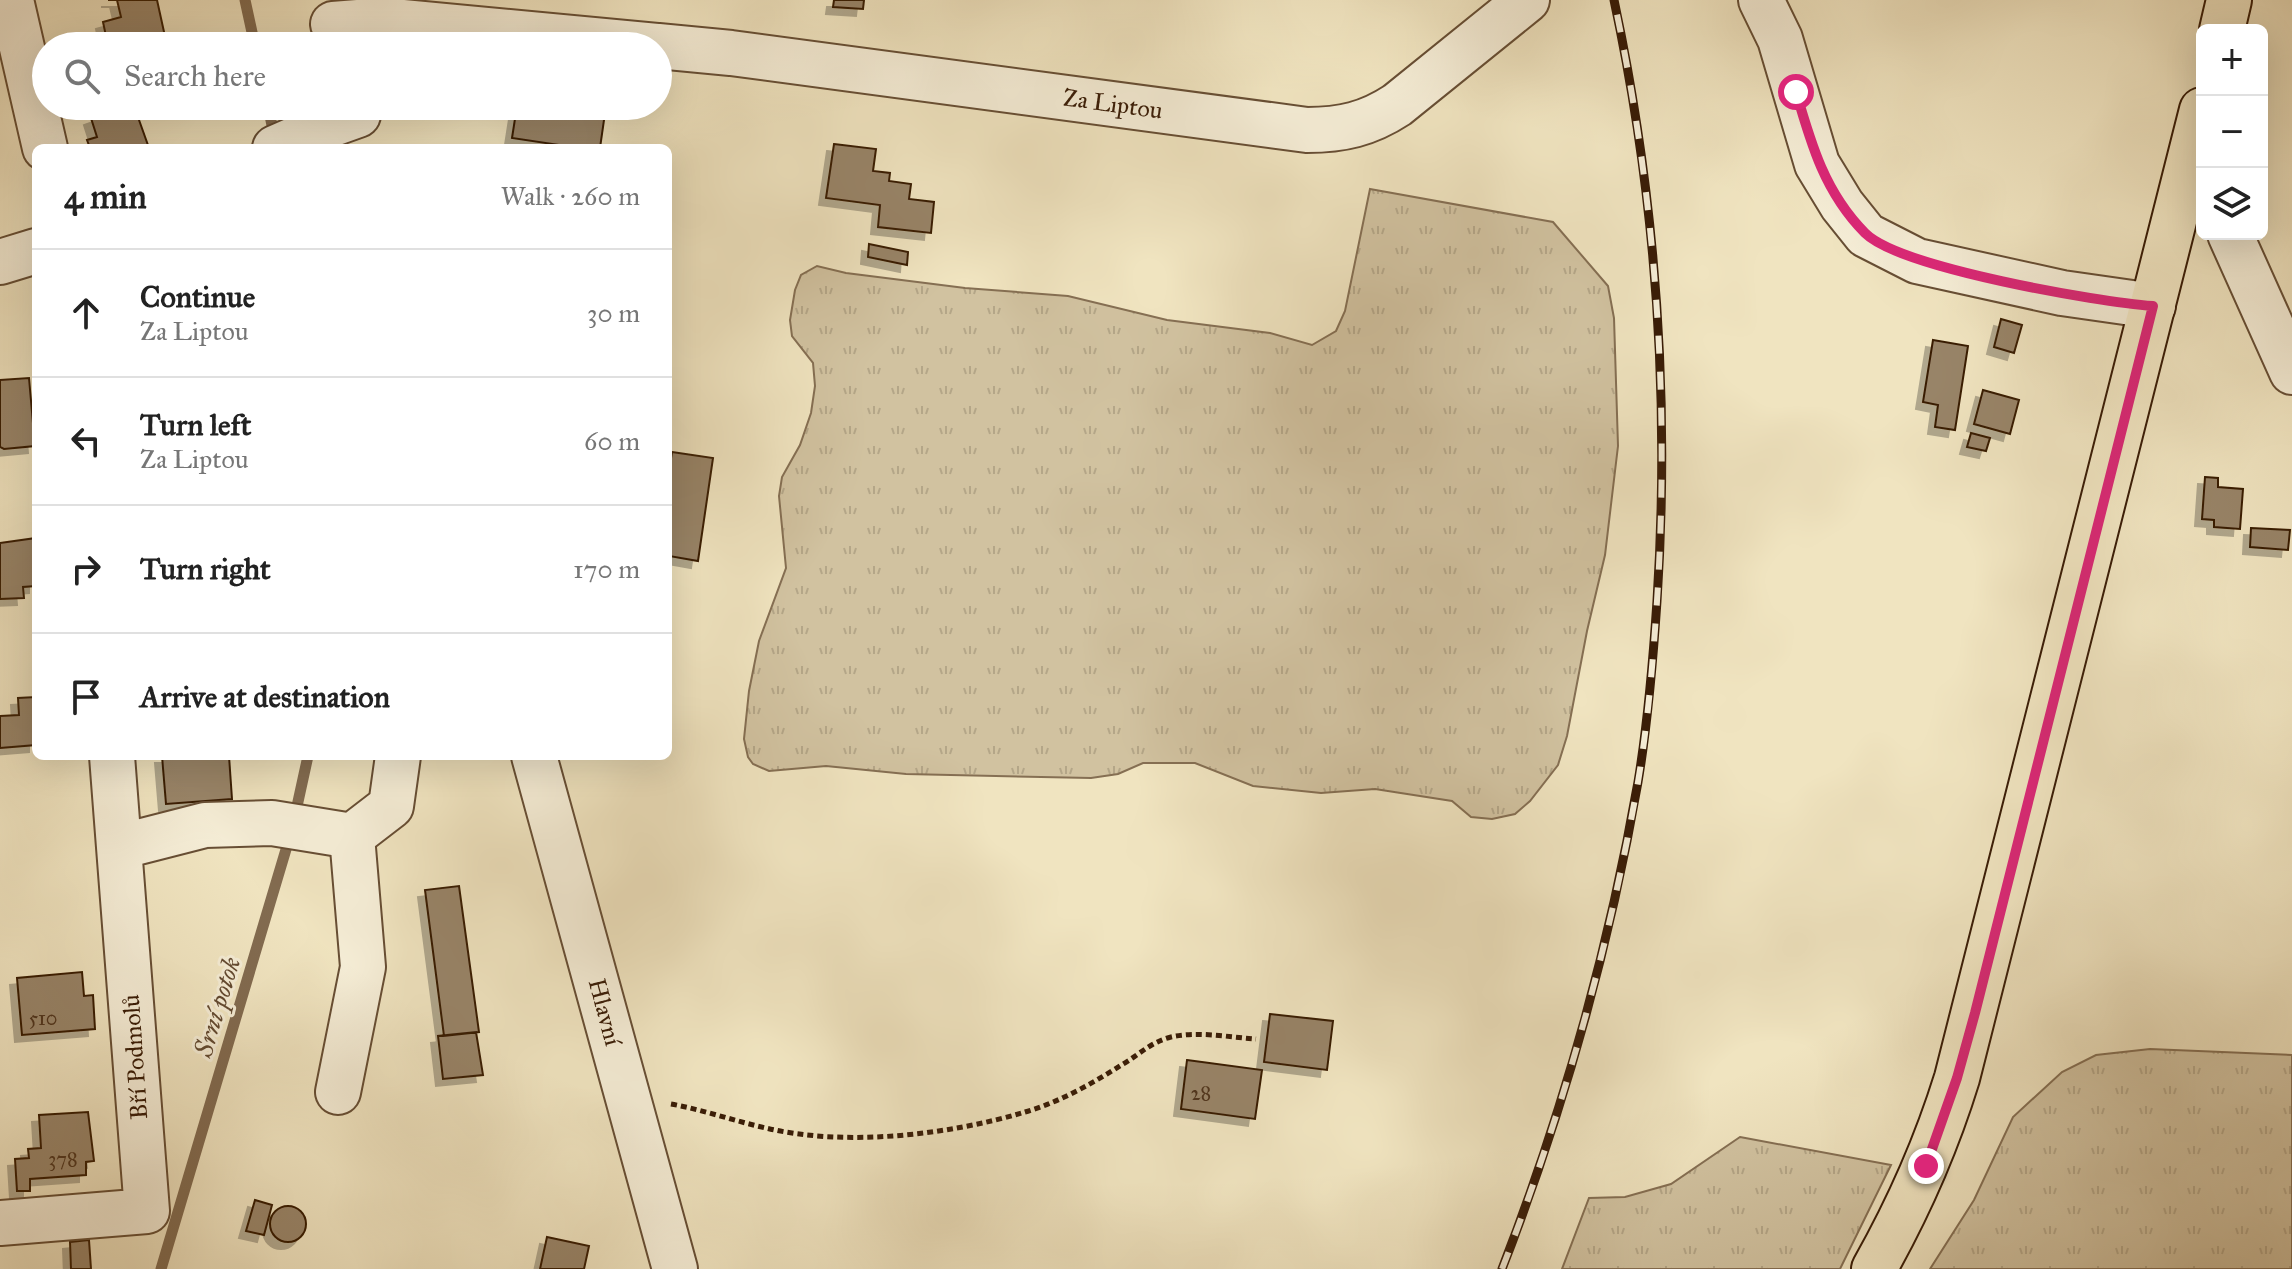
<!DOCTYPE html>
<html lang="en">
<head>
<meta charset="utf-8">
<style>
	:root { --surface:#fff; --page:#f6f6f6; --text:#222; --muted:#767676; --line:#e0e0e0 }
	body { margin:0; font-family:"IM FELL Great Primer",serif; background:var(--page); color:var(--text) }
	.controls { position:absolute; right:24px; top:24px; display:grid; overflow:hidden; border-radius:12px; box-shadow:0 8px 32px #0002 }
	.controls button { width:72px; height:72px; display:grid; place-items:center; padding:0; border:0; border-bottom:2px solid var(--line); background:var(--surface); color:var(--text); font:40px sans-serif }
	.stop { position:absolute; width:24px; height:24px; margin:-18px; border:6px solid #db2777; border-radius:50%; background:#fff }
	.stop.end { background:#db2777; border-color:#fff; box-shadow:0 2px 8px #0008 }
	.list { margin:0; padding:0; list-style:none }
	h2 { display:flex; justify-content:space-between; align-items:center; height:104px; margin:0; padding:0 32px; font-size:34px }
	h2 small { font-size:26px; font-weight:400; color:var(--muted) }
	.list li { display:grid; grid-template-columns:52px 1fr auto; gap:24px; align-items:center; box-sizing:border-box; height:128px; padding:0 32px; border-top:2px solid var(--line) }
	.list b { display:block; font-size:30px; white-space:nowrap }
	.list p { margin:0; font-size:26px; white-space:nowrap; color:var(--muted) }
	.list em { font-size:26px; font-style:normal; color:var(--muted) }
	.icon { flex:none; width:44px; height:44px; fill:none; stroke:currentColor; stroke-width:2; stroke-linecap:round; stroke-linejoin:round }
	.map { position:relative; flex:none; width:2292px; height:1269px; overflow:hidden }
	.search { position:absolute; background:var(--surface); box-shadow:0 8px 32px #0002; left:32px; top:32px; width:640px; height:88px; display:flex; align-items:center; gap:20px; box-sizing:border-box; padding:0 28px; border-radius:44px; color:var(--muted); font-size:30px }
	.panel { position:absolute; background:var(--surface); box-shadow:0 8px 32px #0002; left:32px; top:144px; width:640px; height:616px; border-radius:12px }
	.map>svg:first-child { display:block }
</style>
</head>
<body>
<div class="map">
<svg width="2292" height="1269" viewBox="0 0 2292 1269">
	<defs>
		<pattern id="grass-tufts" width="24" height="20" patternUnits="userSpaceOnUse" patternTransform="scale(2)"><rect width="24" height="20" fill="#d1c2a0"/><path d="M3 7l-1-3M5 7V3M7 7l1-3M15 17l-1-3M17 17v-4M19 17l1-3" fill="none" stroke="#b4a688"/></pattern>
		<filter id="shadow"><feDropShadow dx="-7" dy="7" stdDeviation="0" flood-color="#0004"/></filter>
	</defs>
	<rect width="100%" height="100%" fill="#f0e4c0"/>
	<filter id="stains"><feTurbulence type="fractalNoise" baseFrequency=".0025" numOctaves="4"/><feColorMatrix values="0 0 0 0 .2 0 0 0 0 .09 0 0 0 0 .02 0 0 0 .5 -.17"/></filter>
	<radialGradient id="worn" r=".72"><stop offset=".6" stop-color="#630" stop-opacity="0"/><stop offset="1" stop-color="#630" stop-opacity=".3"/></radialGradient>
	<path fill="url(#grass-tufts)" stroke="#856f53" stroke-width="2" d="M 1370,189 L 1553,222 L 1608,286 L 1614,318 L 1618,446 L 1605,555 L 1587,631 L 1567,736 L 1558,765 L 1530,801 L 1515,814 L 1492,819 L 1471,817 L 1452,801 L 1375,789 L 1321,793 L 1253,786 L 1195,763 L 1143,763 L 1118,774 L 1091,778 L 906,774 L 826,766 L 769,771 L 753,764 L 748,757 L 744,739 L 749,691 L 759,641 L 786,568 L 779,496 L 782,477 L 800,445 L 811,413 L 815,386 L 813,363 L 792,336 L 790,320 L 795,290 L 801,275 L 817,266 L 846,273 L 965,288 L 1068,296 L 1167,320 L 1270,333 L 1312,345 L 1336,331 L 1345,311 Z
		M 2150,1049 L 2292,1055 L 2292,1269 L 1930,1269 L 1974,1200 L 2013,1117 L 2062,1072 L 2096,1055 Z
		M 1740,1137 L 1891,1165 L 1840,1269 L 1562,1269 L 1589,1198 L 1625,1197 L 1671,1184 Z"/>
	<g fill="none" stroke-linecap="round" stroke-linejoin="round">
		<path stroke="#826b50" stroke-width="11" d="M 245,0 L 255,46
			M 268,106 L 275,140
			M 294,820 L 308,756
			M 161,1269 L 290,836"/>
	</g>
	<path fill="#988467" stroke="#391c06" stroke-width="2" filter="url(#shadow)" d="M 108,0 L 157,0 L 166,41 L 142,46 L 122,46 L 120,37 L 107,41 L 103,22 L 121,17 L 117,0 Z
		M 834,0 L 864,0 L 863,9 L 833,7 Z
		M 125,106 L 134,106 L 149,148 L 90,148 L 87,140 L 97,137 L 91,118 Z
		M 517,106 L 606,106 L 600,148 L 579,148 L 512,138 Z
		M 834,144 L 876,149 L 873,171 L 890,173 L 889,181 L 911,184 L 909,199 L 934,202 L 931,233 L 878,227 L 880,205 L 826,198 Z
		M 869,244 L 908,252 L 907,265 L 868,257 Z
		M 2001,319 L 2022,325 L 2014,353 L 1994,347 Z
		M 1933,340 L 1968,346 L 1955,430 L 1935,427 L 1938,405 L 1923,402 Z
		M 29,378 L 35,446 L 4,449 L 0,447 L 0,380 Z
		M 1983,390 L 2019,400 L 2010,434 L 1974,424 Z
		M 1971,433 L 1990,438 L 1986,451 L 1967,447 Z
		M 672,452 L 713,458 L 698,561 L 669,556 L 668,477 Z
		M 2205,477 L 2218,478 L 2218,487 L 2243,489 L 2240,529 L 2214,527 L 2214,520 L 2202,519 Z
		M 2251,528 L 2290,530 L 2288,550 L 2250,547 Z
		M 36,538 L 36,586 L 23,587 L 24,598 L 0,599 L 0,543 Z
		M 36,697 L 36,745 L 0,748 L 0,716 L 19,715 L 18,698 Z
		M 162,756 L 229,756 L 232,799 L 166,804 Z
		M 459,886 L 479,1032 L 444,1036 L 425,890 Z
		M 82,972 L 84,996 L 93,995 L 95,1029 L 22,1035 L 17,978 Z
		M 1270,1014 L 1333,1021 L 1327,1070 L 1264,1062 Z
		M 476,1032 L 483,1075 L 443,1079 L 438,1036 Z
		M 1187,1060 L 1262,1070 L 1255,1119 L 1181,1109 Z
		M 88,1112 L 94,1161 L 86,1162 L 86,1175 L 30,1179 L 30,1191 L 17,1191 L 15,1159 L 29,1158 L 28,1149 L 41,1148 L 39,1115 Z
		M 255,1200 L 272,1205 L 264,1235 L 246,1231 Z
		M270 1224a18 18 0 1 1 36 0a18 18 0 1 1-36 0Z
		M 547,1237 L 589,1246 L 584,1269 L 540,1269 Z
		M 89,1240 L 91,1269 L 71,1269 L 70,1242 Z"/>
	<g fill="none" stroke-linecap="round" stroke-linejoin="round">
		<g stroke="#674e34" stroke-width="48">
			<path id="minor" d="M 11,0 L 45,148
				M 1761,0 L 1780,39 L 1817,164 L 1842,205 L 1866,235 L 1917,261 L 2062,293 L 2153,306
				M 333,24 L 382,20 L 657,46
				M 658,46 L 731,53 L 1307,130 C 1342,130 1368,124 1397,105 L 1527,0
				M 275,148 L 316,130 L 358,115
				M 2230,234 L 2292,372
				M 0,262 L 36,251
				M 534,756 L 675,1269
				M 352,836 L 391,806 L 398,756
				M 119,847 L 205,825 L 272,823 L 352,836 L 363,967 L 338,1092
				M 0,1223 L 147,1211 L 112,756"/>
		</g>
		<g stroke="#391c06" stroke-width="48">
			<path id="major" d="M 2222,30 L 2229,0
				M 1874,1269 C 1909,1207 1936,1146 1957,1078 L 2202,110"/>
		</g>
		<path stroke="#391c06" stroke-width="5" stroke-dasharray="6 4" stroke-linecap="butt" d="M 671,1104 C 704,1110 734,1121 766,1128 C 845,1147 948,1135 1025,1112 C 1060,1102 1093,1083 1123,1064 C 1140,1054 1151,1042 1171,1037 C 1197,1031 1228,1037 1256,1039"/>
		<use href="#minor" stroke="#f5edd6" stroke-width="44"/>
		<use href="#major" stroke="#f0e4c0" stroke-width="44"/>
		<g stroke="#391c06" stroke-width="9">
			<path id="rail" d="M 1502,1269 C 1563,1112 1609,948 1638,782 C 1648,722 1653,661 1657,601 C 1670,400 1656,197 1614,0"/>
		</g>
		<use href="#rail" stroke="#f5edd6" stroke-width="6" stroke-dasharray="18" stroke-linecap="butt"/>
	</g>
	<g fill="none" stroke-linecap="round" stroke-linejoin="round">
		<path stroke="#db2777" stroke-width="10" d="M 1796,92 C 1811,144 1825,193 1865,233 C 1900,268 2098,302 2153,306 L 1975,1013 L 1957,1078 L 1926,1166"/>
	</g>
	<g text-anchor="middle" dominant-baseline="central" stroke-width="6" stroke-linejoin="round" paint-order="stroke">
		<g font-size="20" fill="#51361e">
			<text x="43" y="1018">510</text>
			<text x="1201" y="1093">28</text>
			<text x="63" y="1159">378</text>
		</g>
		<g font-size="24" fill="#391c06" stroke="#f5edd6">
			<text transform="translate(1113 104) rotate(8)">Za Liptou</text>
			<text transform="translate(605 1012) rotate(75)">Hlavní</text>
			<text transform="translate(135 1057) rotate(-94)">Bří Podmolů</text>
		</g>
		<g font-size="26" font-style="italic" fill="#634a31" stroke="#f5edd6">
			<text transform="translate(217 1007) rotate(-73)">Srní potok</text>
		</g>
	</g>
	<rect width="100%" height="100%" filter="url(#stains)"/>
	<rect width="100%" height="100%" fill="url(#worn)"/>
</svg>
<div class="controls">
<button>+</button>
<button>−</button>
<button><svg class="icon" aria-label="layers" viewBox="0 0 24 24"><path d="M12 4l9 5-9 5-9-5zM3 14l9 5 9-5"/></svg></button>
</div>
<div class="stop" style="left:1796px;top:92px"></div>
<div class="stop end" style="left:1926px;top:1166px"></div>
<div class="search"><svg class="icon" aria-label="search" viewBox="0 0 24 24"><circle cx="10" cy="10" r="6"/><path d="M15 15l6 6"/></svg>Search here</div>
<section class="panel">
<h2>4 min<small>Walk · 260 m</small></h2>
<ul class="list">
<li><svg class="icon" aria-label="ahead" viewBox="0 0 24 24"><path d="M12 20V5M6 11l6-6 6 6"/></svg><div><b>Continue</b><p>Za Liptou</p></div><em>30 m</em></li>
<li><svg class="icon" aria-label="left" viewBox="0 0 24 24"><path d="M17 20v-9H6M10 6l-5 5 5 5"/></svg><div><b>Turn left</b><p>Za Liptou</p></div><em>60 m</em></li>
<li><svg class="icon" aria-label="right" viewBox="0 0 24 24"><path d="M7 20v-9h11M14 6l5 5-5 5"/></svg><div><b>Turn right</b></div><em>170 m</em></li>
<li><svg class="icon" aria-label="arrive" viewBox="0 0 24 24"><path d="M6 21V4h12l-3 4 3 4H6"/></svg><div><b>Arrive at destination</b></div></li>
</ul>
</section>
</div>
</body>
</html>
